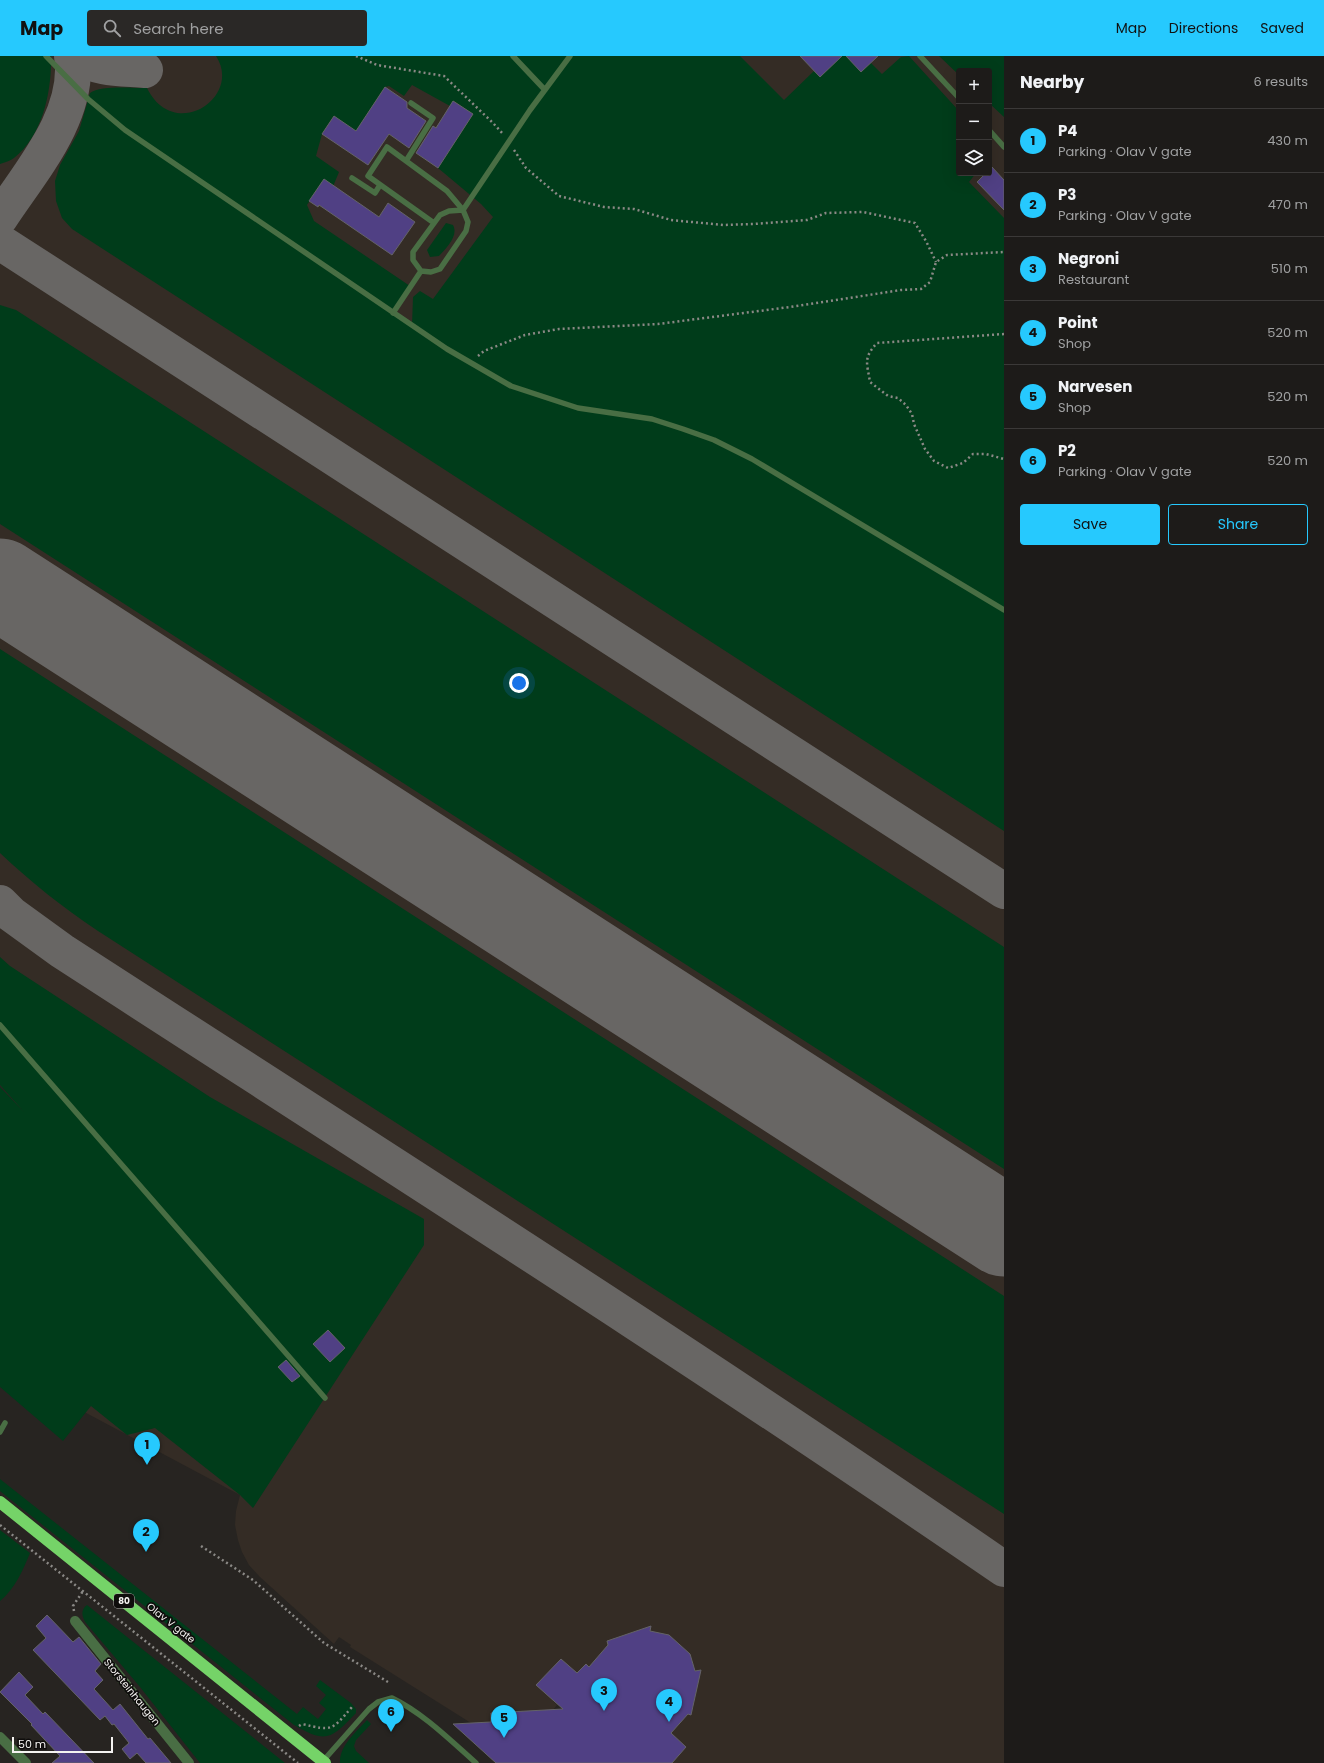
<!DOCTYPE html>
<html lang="en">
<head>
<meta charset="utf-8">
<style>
	:root { --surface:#1d1b19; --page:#2a2826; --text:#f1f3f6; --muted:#a0a1a2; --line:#3b3938; --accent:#26c9fe }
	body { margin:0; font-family:Poppins,sans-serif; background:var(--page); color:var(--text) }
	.controls { position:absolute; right:12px; top:12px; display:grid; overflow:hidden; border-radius:4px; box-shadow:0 4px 16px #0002 }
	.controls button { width:36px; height:36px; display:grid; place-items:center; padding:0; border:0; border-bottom:1px solid var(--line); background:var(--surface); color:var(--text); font:20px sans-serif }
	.scale { position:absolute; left:12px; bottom:10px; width:101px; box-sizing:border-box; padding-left:4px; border:2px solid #f5f3f1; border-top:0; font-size:11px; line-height:14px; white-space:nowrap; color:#f5f3f1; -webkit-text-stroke:3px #0f0d0c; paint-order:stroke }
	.you { position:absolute; left:519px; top:627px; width:14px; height:14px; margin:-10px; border:3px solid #fff; border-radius:50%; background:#1a73e8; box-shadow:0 0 0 6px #1a73e833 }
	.badge { display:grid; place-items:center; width:26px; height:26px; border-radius:50%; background:var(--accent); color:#111; font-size:13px; font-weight:700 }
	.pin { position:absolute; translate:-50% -33px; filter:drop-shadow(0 1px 2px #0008) }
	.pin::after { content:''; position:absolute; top:21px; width:14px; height:12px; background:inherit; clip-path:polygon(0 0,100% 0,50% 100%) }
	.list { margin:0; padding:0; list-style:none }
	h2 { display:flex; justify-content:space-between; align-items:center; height:52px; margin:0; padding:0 16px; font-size:17px }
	h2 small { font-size:13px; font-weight:400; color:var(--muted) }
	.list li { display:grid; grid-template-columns:26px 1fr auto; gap:12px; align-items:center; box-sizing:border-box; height:64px; padding:0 16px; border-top:1px solid var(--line) }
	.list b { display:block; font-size:15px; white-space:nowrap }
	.list p { margin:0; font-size:13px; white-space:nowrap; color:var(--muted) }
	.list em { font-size:13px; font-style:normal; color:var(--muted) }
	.actions { display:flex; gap:8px; padding:12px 16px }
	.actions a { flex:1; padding:9px 0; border:1px solid var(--accent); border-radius:4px; text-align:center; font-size:14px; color:var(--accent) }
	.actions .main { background:var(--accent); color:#111 }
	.icon { flex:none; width:22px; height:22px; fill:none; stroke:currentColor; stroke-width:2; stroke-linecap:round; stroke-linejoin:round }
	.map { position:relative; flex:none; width:1004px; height:1707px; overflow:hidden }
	header { display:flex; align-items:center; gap:24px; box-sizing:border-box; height:56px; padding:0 20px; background:var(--accent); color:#111 }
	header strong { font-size:19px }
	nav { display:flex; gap:22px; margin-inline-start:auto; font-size:14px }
	.search { width:280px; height:36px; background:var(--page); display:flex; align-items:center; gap:10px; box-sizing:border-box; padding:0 14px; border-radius:4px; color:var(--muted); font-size:15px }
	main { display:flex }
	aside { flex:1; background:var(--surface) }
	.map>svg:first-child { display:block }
</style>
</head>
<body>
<header>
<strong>Map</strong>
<div class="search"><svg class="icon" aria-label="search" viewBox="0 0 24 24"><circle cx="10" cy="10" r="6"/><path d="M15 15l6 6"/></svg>Search here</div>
<nav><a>Map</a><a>Directions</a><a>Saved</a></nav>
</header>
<main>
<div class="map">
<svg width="1004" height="1707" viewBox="0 0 1004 1707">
	<rect width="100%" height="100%" fill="#272421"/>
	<path fill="#342c25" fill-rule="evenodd" d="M 0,0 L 1004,0 L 1004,1707 L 672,1707 L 686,1691 L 671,1677 L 693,1653 L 698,1625 L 690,1598 L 641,1574 L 615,1582 L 589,1611 L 586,1608 L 553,1645 L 557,1649 L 548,1660 L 537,1655 L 491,1657 L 491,1666 L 471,1667 L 350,1591 L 351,1589 L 339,1581 L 334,1588 L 260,1521 L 249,1509 L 242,1496 L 238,1484 L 235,1469 L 236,1455 L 240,1439 L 0,1311 L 0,1117 L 47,1082 L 0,1029 ZM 959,15 L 989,15 L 989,117 L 959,117 Z"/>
	<path fill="#003c1a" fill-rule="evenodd" d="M 0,0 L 51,0 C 52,34 43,80 14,102 C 10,105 5,106 0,108 Z
		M 216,0 L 740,0 L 784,44 L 814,15 L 820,21 L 842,0 L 846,0 L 861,16 L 871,7 L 882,18 L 901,1 L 909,0 L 959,55 L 959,117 L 976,117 L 969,126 L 1004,162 L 1004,775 L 72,173 L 62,162 L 56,145 L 55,125 L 60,109 L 79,75 L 90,37 C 100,29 133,32 147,32 C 174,87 243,41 216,0 ZM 412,29 L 450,50 L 454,45 L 473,58 L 438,112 L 481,148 L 493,161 L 433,243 L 420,235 L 413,241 L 412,269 L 393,257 L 410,230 L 314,165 L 307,149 L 322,126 L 332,133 L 339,116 L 316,100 L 322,78 L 333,61 L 356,75 L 385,31 L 389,30 L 404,40 Z
		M 939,0 L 1004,0 L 1004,61 L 989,47 L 989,15 L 959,15 L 959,19 Z
		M 446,167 L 453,169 C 459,180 446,192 439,200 L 430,201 L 427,194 Z
		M 0,249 L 16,254 L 1004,891 L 1004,1113 L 0,468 Z
		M 0,593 L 1004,1240 L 1004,1458 L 98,875 C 61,850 32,827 0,797 Z
		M 0,901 L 10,910 L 210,1041 L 424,1163 L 424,1189 L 253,1452 L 240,1439 L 155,1372 L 127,1379 L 91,1350 L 63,1385 L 0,1331 L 0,1031 L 24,1056 L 0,1029 Z
		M 0,1423 L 297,1658 L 303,1651 L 318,1663 L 326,1653 L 319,1647 L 326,1639 L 316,1630 L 320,1624 L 351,1647 L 356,1653 L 356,1657 C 331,1683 327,1688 294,1669 L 0,1435 Z
		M 0,1474 L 30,1497 C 23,1514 15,1533 0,1545 Z
		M 87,1549 L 285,1707 L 200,1707 L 140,1631 L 86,1567 C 82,1561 80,1554 87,1549 Z
		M 367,1664 L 371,1668 L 356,1684 L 354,1690 L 356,1695 L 369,1707 L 340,1707 C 339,1690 356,1676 367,1664 Z"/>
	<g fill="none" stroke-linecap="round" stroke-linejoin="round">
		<path stroke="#686664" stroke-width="36" d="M 79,0 C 98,14 122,12 145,14
			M 0,162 C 30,116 81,59 72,0
			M 0,186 L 1004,835
			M 0,847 L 11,858 L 62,895 C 377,1099 694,1300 1004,1513"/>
		<path stroke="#686664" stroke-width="91" d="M 0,528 L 1004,1175"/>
	</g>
	<path fill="#504084" stroke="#646367" d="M 800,0 L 842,0 L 820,21 Z
		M 846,0 L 878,0 L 861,16 Z
		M 385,31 L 407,46 L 407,52 L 426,65 L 409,92 L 389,78 L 368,109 L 322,78 L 334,60 L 356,75 Z
		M 453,45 L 473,58 L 438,112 L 416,97 L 433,70 L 436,72 Z
		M 992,111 L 1004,124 L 1004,154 L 977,126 L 986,117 L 989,117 L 989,114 Z
		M 324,123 L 379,161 L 388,147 L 415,166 L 392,199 L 319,149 L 318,151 L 309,145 Z
		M 328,1274 L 345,1292 L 330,1306 L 313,1288 Z
		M 286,1304 L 300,1320 L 292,1326 L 278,1311 Z
		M 47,1559 L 73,1586 L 79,1581 L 101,1608 L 95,1615 L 103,1624 L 94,1633 L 113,1654 L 120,1648 L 148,1683 L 150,1682 L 171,1707 L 146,1707 L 137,1697 L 130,1703 L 122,1693 L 129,1687 L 114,1668 L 112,1669 L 105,1660 L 100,1664 L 33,1594 L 46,1582 L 36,1570 Z
		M 651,1570 L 650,1575 L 669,1579 L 690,1598 L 695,1615 L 701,1614 L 691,1659 L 688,1658 L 671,1677 L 686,1691 L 672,1707 L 496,1707 L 453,1668 L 491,1666 L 491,1657 L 563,1653 L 536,1629 L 561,1603 L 577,1617 L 586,1608 L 589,1611 L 608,1589 L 607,1585 Z
		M 19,1616 L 33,1631 L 25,1639 L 43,1658 L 45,1656 L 94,1707 L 52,1707 L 60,1700 L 31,1669 L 32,1668 L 0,1636 Z"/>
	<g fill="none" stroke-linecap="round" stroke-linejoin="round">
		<path stroke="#8b8986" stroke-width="2.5" stroke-dasharray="2 3" stroke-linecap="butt" d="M 356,0 L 377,9 L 444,20 L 493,67 L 503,78
			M 514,94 L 526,112 L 559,140 L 604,151 L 634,153 L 671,164 L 723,169 L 753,168 L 807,164 L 826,157 L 863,156 L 915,167 L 926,185 L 936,206
			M 1004,278 L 877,287 C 863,302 867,307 870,326 L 888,340 L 898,342 L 906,349 L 912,358 L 914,368 L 925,393 L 934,405 L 948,412 L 963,407 L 973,398 L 986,398 L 1004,403
			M 478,300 L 484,295 L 525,279 L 559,273 L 658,268 L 790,251 L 901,234 L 921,233 L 930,226 L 936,206 L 947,199 L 1004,196
			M 0,1469 L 298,1707
			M 201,1490 L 253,1524 L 324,1587 L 388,1626
			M 74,1555 L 73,1550 L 83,1535
			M 299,1670 L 302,1668 C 333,1675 331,1675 352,1651"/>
		<path stroke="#496e44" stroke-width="5.5" d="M 46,0 L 88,43 L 125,74 L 447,293 L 511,330 L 578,352 L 652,363 L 683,373 L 714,384 L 752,403 L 1004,554
			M 513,0 L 545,34
			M 920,0 L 959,42
			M 989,74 L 1004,91
			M 406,105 L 433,62 L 411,47
			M 352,122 L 375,137 L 380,129
			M 434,167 L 368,120 L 387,91 L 447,135 L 463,154
			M 421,215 L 413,204 L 413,196 L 440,159 L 449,155 L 463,154
			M 393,257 L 421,215 L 431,216 L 440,213 L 466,175 L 468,166 L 463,154 L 530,54 L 570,0
			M 0,969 L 325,1342
			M 0,1376 L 5,1367
			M 323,1705 L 369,1653 L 378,1646 L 392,1642 C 423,1657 450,1684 476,1707"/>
		<path stroke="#496e44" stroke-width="10" d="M 75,1565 L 189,1707
			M 0,1681 L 26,1707"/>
		<path stroke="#75d368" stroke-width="12" d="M 0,1446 L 325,1707"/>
	</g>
	<g text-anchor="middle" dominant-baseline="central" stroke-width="3.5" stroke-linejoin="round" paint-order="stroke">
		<rect fill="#0f0d0c" stroke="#b0aeac" stroke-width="1" x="114" y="1538" width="20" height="14" rx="3"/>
		<g font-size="9" font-weight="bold" fill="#f5f3f1">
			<text x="124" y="1545">80</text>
		</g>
		<g font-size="10" fill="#f5f3f1" stroke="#0f0d0c">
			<text transform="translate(171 1567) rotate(38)">Olav V gate</text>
			<text transform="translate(132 1636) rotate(51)">Storsteinhaugen</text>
		</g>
	</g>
</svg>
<div class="controls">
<button>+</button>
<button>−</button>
<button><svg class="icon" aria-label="layers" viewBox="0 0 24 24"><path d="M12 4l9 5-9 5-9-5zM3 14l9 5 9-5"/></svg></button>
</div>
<div class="scale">50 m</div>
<div class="you"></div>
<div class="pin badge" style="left:147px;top:1409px">1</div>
<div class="pin badge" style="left:146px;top:1496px">2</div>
<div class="pin badge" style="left:604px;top:1655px">3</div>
<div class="pin badge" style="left:669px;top:1666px">4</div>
<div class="pin badge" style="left:504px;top:1682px">5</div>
<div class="pin badge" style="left:391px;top:1676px">6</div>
</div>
<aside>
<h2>Nearby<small>6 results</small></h2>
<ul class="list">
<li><span class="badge">1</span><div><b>P4</b><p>Parking · Olav V gate</p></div><em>430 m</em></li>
<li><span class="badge">2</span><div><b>P3</b><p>Parking · Olav V gate</p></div><em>470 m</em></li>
<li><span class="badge">3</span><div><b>Negroni</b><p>Restaurant</p></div><em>510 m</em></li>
<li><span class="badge">4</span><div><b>Point</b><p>Shop</p></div><em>520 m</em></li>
<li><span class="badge">5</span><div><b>Narvesen</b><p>Shop</p></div><em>520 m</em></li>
<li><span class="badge">6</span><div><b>P2</b><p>Parking · Olav V gate</p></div><em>520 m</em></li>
</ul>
<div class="actions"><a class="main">Save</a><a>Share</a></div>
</aside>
</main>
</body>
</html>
